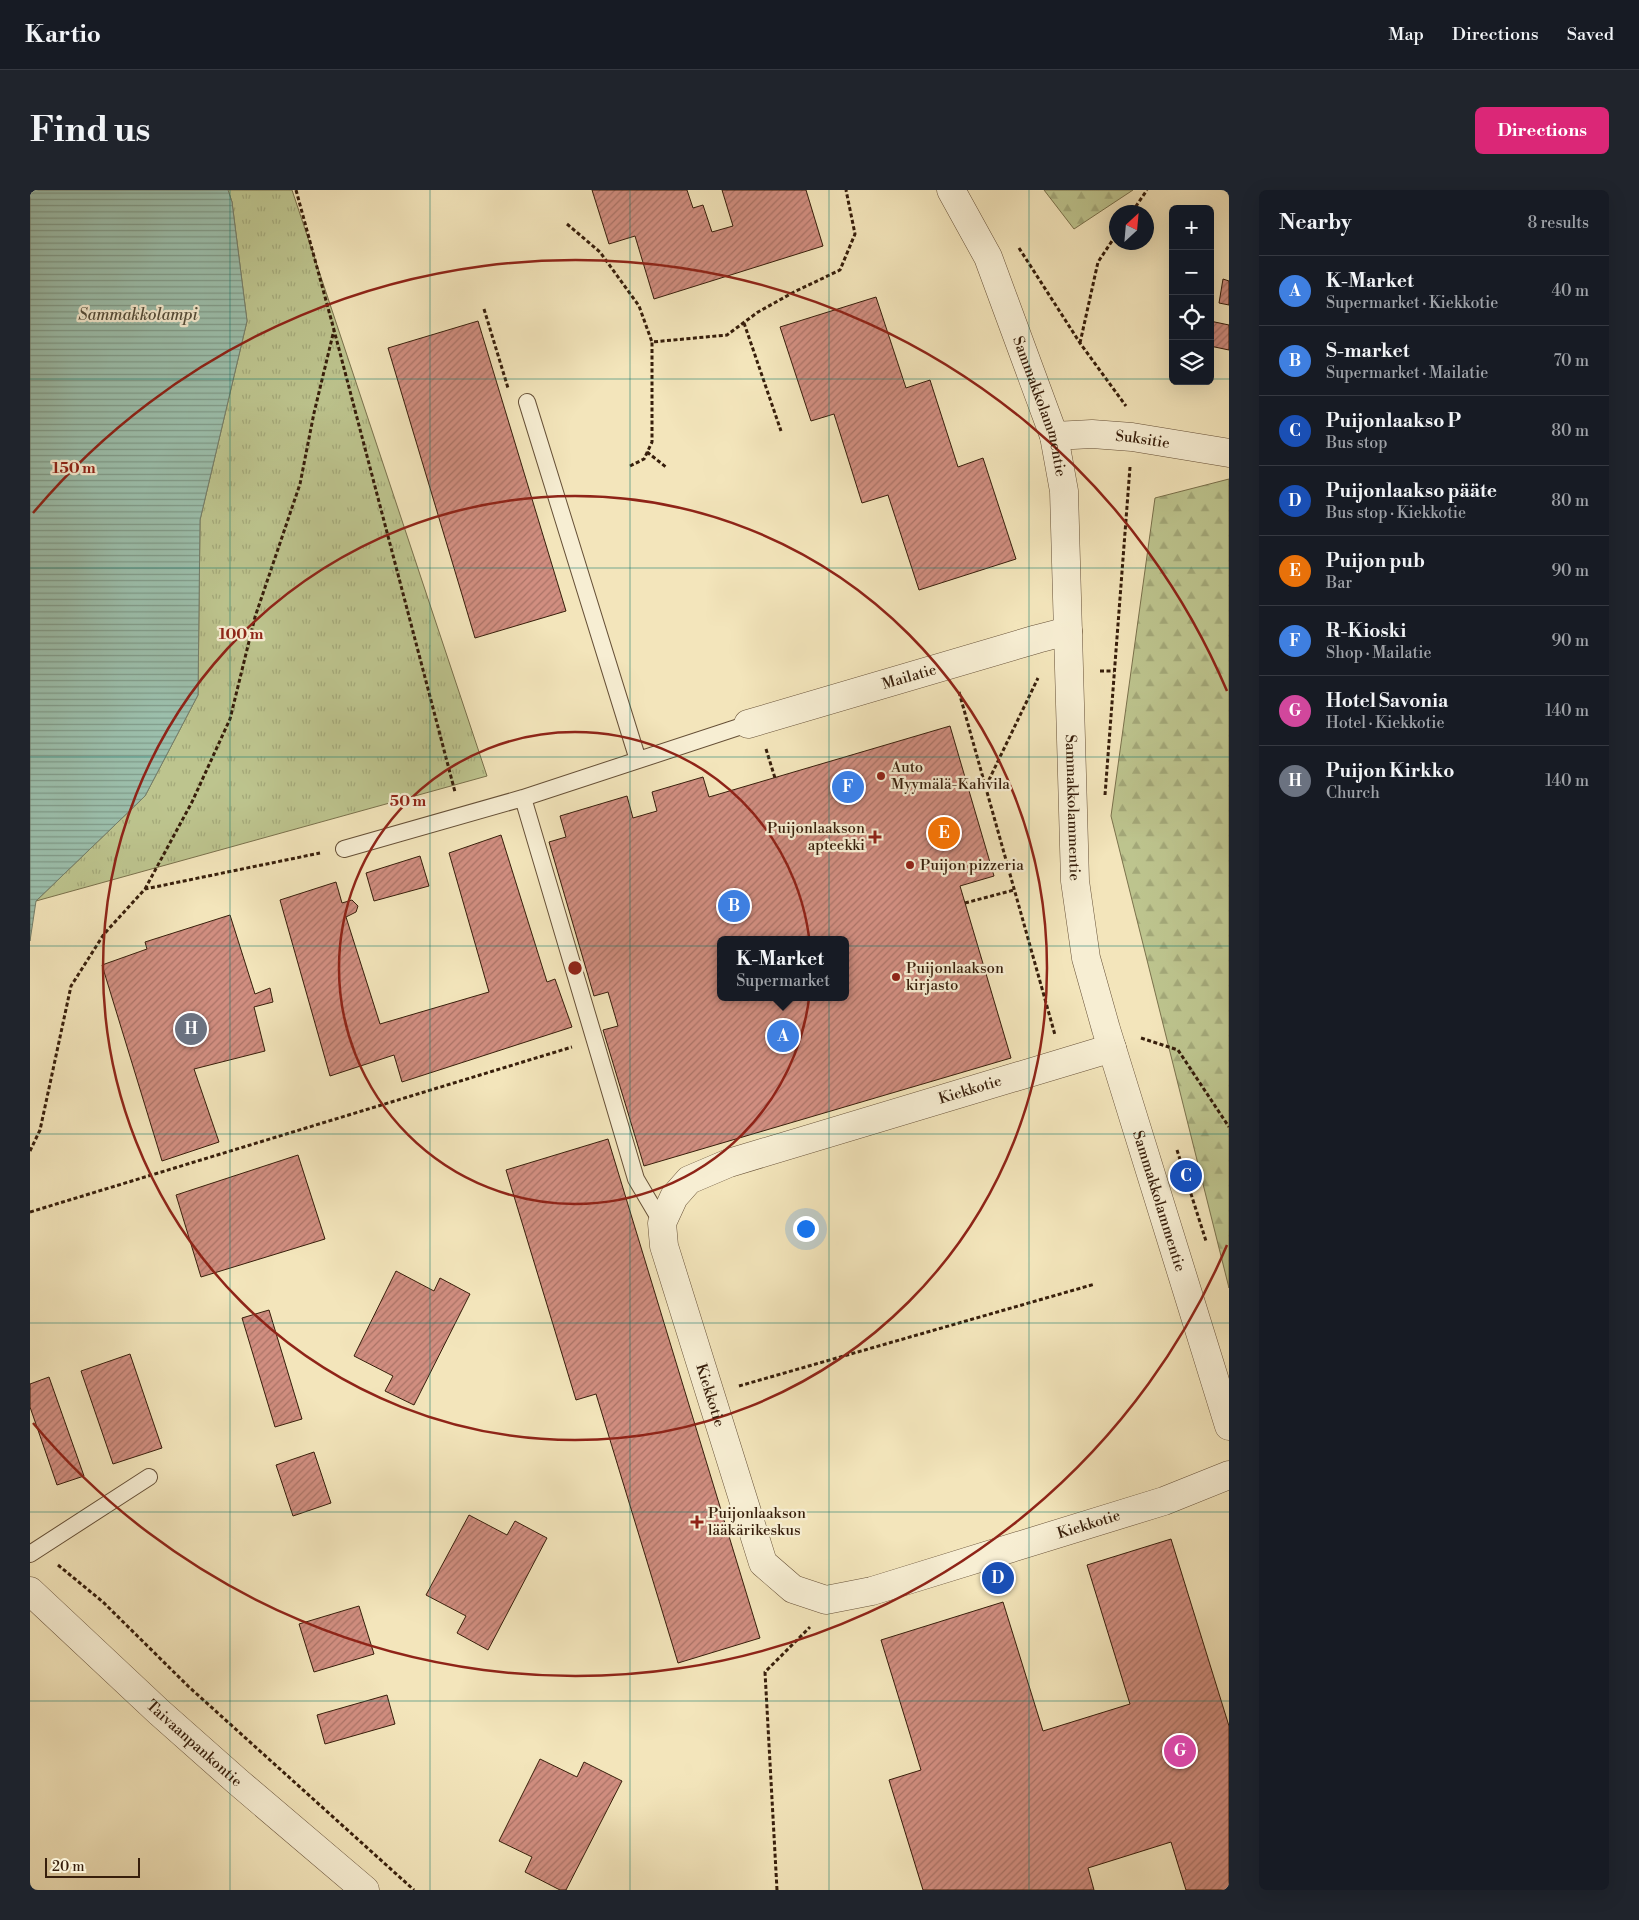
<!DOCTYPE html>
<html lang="en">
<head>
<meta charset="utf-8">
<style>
	:root { --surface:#171b24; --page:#20242c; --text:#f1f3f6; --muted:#9ea1a6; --line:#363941; --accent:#db2777 }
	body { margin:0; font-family:"Libre Bodoni",serif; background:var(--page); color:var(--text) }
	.controls { position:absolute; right:15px; top:15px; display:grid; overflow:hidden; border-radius:8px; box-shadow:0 5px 20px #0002 }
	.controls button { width:45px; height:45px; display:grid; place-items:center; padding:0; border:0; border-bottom:1px solid var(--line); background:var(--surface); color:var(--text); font:25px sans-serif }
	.compass { position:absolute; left:1079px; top:15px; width:45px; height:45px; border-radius:50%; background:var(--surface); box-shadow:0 5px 20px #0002; rotate:26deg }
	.scale { position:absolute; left:15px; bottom:12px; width:95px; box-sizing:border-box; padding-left:5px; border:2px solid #371e0b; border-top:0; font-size:14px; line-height:18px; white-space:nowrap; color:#371e0b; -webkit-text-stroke:4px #f7eed3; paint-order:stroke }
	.you { position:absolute; left:775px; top:1038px; width:18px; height:18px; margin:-12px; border:4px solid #fff; border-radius:50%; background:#1a73e8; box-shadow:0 0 0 8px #1a73e833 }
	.badge { display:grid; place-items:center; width:32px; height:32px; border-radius:50%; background:var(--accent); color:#fff; font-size:16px; font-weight:700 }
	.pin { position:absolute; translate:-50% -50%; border:2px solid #fff; box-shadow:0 1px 5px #0006 }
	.popup { position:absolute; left:687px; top:746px; width:132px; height:65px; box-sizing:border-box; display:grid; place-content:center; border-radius:8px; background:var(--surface); filter:drop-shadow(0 1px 4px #0005); font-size:16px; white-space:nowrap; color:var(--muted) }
	.popup b { font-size:19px; color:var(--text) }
	.popup::after { content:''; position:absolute; left:50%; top:100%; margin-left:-10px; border:10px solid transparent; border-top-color:var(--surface) }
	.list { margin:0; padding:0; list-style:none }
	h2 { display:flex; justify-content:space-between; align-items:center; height:65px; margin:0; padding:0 20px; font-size:21px }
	h2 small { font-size:16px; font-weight:400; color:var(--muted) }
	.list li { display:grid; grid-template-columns:32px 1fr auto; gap:15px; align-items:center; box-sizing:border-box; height:70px; padding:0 20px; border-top:1px solid var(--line) }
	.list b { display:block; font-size:19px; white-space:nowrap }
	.list p { margin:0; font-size:16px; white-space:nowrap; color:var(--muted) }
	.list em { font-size:16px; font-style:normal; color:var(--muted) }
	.icon { flex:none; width:28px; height:28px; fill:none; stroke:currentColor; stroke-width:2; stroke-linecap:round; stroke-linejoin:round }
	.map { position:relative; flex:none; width:1199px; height:1700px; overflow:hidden; border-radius:8px }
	header { display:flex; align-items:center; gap:30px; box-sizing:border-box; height:70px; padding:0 25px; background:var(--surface); border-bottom:1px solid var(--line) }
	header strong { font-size:24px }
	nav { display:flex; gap:28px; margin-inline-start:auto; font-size:18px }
	.intro { display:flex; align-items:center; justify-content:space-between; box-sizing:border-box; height:120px; padding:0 30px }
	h1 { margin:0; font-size:35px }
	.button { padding:12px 22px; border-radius:8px; background:var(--accent); color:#fff; font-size:18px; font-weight:700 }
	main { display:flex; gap:30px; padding:0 30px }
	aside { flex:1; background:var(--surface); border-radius:8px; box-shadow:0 5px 20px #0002 }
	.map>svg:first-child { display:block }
</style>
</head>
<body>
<header>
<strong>Kartio</strong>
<nav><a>Map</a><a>Directions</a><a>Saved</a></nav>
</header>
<div class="intro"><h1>Find us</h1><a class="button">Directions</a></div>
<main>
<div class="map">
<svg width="1199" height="1700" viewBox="0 0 1199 1700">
	<defs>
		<pattern id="forest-firs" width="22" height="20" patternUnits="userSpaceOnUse" patternTransform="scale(1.25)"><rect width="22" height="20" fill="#bdc48e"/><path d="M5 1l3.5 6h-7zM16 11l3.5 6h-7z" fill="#a3a879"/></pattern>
		<pattern id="park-tufts" width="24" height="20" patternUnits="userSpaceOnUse" patternTransform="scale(1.25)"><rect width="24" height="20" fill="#bdc48e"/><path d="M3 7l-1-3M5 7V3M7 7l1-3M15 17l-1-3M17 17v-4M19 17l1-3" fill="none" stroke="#a3a879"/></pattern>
		<pattern id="water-rules" width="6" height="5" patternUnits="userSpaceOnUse" patternTransform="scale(1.25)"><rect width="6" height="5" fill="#9cbfac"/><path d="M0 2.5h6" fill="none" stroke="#809b8a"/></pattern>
		<pattern id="building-hatch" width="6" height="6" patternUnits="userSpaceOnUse" patternTransform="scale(1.25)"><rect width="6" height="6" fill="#d18e80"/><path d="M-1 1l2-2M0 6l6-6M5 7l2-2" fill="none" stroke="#aa7367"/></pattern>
	</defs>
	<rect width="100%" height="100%" fill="#f3e5bb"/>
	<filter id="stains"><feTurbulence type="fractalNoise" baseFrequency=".004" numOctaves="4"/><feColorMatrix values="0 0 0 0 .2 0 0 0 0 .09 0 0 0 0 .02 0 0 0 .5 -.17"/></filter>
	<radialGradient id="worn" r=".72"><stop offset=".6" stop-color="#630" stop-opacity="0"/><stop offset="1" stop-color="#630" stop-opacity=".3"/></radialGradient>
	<path fill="url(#forest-firs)" stroke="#7a714c" d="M 1014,0 L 1103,0 L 1044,39 Z
		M 1199,289 L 1199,1098 L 1081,626 L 1125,308 Z"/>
	<path fill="url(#park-tufts)" stroke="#7a714c" d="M 198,0 L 262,0 L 457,586 L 6,711 L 115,606 L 168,505 L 170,330 L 217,131 L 202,12 Z"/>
	<path fill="url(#water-rules)" stroke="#747f6c" d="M 0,0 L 198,0 L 202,12 L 217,131 L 170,330 L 168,505 L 115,606 L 6,711 L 0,751 Z"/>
	<path fill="url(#building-hatch)" stroke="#371e0b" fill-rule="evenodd" d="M 562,0 L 657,0 L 663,18 L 673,15 L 682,42 L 703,36 L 692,0 L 776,0 L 793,56 L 624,109 L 605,46 L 579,54 Z
		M 1193,89 L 1199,91 L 1199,115 L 1189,113 Z
		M 846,107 L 876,198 L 900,190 L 928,277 L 953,268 L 986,369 L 889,400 L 858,305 L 832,313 L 804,224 L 781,231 L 750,137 Z
		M 448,131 L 536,421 L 445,448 L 358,158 Z
		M 1180,131 L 1199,135 L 1199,160 L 1180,156 Z
		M 920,536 L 964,686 L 930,696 L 981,868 L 614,976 L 573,840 L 588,836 L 578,802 L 564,806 L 519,652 L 536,647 L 530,626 L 597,606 L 603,628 L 627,621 L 622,602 L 673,587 L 679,607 ZM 690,750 L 816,750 L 816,807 L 690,807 Z
		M 471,645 L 517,792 L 525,789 L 542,837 L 372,892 L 364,865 L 300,886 L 250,710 L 306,692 L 312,713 L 322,710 L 328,716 L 326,722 L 316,727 L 350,834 L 459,802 L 419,663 Z
		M 390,666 L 399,696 L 344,711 L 336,683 Z
		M 200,725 L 225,804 L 240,798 L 243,812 L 224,817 L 235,861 L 164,879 L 189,952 L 132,971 L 72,775 L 117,759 L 115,752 Z
		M 578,949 L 730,1448 L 648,1473 L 566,1204 L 546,1210 L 476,980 Z
		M 268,965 L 295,1049 L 171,1087 L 146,1005 Z
		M 366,1081 L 404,1101 L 410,1088 L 440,1104 L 384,1215 L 355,1201 L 363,1186 L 324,1166 Z
		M 239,1120 L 272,1229 L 245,1237 L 212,1128 Z
		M 100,1164 L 132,1258 L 83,1274 L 51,1181 Z
		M 19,1187 L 54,1286 L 27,1295 L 0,1217 L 0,1194 Z
		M 284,1262 L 301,1313 L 263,1326 L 246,1275 Z
		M 439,1325 L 477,1345 L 485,1331 L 517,1348 L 458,1460 L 427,1443 L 436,1426 L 396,1405 Z
		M 1141,1349 L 1199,1536 L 1199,1700 L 1156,1700 L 1141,1652 L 1058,1678 L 1064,1700 L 893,1700 L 859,1590 L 891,1580 L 851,1450 L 973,1412 L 1013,1541 L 1100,1514 L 1057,1375 Z
		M 329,1416 L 344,1464 L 284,1482 L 269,1434 Z
		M 357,1505 L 365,1534 L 295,1554 L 287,1525 Z
		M 510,1569 L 547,1587 L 554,1572 L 592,1591 L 536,1700 L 530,1700 L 495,1682 L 502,1667 L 469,1651 Z"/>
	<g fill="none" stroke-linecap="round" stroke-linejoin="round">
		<g stroke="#665037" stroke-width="18">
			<path id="service" d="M 497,212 L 608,570
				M 314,659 L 493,608
				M 632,1033 L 606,989 L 493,608 L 718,534
				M 0,1364 L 119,1287"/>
		</g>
		<g stroke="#665037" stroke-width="29">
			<g id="minor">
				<path id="s1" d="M 718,534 L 1007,449 L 1038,441"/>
				<path id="s2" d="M 1082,858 L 699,973 L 659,990 L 644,1007 L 632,1033 L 634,1056 L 733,1373 L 763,1399 L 796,1410 L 842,1401 L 1134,1311 L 1199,1285"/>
			</g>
		</g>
		<g stroke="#665037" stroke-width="29">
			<g id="tertiary">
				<path id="s3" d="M 921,0 L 958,67 L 1024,246 L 1034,301 L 1045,691 L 1056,768 L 1076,839 L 1199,1236"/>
				<path id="s4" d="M 1024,246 L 1062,244 L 1102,247 L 1199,263"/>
				<path id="s5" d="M 0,1401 L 129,1522 L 208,1592 L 335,1700"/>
			</g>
		</g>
		<path stroke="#371e0b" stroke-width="3" stroke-dasharray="4 2.5" stroke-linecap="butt" d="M 266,0 L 304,140
			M 1102,22 L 1117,0
			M 537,34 L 570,62 L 609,116 L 622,152
			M 989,58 L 1050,153 L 1096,216
			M 454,119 L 478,198
			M 714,133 L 751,241
			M 1050,153 L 1068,72 L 1086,45
			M 617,262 L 636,277
			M 600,276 L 614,269 L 622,252 L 622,152 L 697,145 L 728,122 L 764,102 L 810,80 L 825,44 L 816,0
			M 1070,481 L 1084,481
			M 929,502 L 1025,845
			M 736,559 L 745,588
			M 956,596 L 1008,488
			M 1075,605 L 1100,277
			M 115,699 L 162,612 L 200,529 L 225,427 L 270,294 L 284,223 L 304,140 L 425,602
			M 935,713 L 984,700
			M 1111,848 L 1148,860 L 1199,937
			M 1147,960 L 1176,1051
			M 0,961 L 10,940 L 41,796 L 74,744 L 115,699 L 290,663
			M 0,1022 L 542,857
			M 709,1196 L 1065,1094
			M 28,1375 L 73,1412 L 159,1497 L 384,1700
			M 747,1700 L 735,1482 L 780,1437"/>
		<use href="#service" stroke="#f7eed3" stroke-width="16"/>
		<use href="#minor" stroke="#f7eed3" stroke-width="28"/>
		<use href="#tertiary" stroke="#f7eed3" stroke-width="28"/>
	</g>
	<path fill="none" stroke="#0f766e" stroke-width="1" stroke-opacity="0.55" d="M 200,0 L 200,1700M 400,0 L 400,1700M 600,0 L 600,1700M 799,0 L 799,1700M 999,0 L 999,1700M 0,189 L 1143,189M 1180,189 L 1199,189M 0,378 L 1199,378M 0,567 L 1199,567M 0,756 L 1199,756M 0,944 L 1199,944M 0,1133 L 1199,1133M 0,1322 L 1199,1322M 0,1511 L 1199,1511"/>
	<g fill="none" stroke="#8f2418" stroke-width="2.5">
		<circle cx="545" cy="778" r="236"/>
		<circle cx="545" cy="778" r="472"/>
		<path d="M1197 1055A708 708 0 0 1 3 1233M3 323A708 708 0 0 1 1197 501"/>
	</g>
	<g fill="#8f2418" stroke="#f7eed3" stroke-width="2">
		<circle cx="851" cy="586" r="5"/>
		<path d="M842.5 639.5h5v5h5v5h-5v5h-5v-5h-5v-5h5z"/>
		<circle cx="880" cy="675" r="5"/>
		<circle cx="866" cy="787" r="5"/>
		<path d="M664.5 1324.5h5v5h5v5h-5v5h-5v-5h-5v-5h5z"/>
	</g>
	<g text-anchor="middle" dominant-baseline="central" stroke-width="4.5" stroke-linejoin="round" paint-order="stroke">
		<g font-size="15" fill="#371e0b" stroke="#f7eed3">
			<text stroke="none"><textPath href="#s3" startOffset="235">Sammakkolammentie</textPath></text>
			<text stroke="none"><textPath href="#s4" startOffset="89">Suksitie</textPath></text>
			<text stroke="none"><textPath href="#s1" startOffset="168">Mailatie</textPath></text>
			<text stroke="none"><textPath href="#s3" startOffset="640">Sammakkolammentie</textPath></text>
			<text transform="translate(940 900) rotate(-17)">Kiekkotie</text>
			<text stroke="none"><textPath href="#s3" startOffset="1045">Sammakkolammentie</textPath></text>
			<text stroke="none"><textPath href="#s2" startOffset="674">Kiekkotie</textPath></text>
			<text stroke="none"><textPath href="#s2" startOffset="1198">Kiekkotie</textPath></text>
			<text stroke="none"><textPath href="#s5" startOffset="224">Taivaanpankontie</textPath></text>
		</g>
		<g font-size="15" fill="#371e0b" stroke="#f7eed3" text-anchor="start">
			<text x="861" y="577">Auto<tspan x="861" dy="17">Myymälä-Kahvila</tspan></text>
			<text x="835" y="638" text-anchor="end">Puijonlaakson<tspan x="835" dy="17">apteekki</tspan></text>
			<text x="890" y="675">Puijon pizzeria</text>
			<text x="876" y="778">Puijonlaakson<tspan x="876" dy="17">kirjasto</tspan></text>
			<text x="678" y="1323">Puijonlaakson<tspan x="678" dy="17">lääkärikeskus</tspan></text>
		</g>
		<g font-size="16" font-style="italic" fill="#554e3b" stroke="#f7eed3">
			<text x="108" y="125">Sammakkolampi</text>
		</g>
	</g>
	<circle cx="545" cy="778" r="8" fill="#8f2418" stroke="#f7eed3" stroke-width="2.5"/>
	<g font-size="15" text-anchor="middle" font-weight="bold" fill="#8f2418" stroke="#f7eed3" stroke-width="4.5" stroke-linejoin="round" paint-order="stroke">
		<text x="44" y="283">150 m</text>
		<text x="211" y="449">100 m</text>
		<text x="378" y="616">50 m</text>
	</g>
	<rect width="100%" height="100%" filter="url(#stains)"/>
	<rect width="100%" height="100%" fill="url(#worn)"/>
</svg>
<div class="controls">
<button>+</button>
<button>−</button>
<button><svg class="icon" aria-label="locate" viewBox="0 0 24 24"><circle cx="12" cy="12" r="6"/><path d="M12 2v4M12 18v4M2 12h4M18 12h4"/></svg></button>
<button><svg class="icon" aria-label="layers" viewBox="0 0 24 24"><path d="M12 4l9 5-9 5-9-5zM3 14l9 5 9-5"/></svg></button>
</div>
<svg class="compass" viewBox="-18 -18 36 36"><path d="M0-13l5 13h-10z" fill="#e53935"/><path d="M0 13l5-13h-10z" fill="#9ea1a6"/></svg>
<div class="scale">20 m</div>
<div class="you"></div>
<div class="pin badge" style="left:753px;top:846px;background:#3f7fe0">A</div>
<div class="popup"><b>K-Market</b>Supermarket</div>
<div class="pin badge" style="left:704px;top:716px;background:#3f7fe0">B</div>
<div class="pin badge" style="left:1156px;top:986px;background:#1a4fb4">C</div>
<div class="pin badge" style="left:968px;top:1388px;background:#1a4fb4">D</div>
<div class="pin badge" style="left:914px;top:643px;background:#e8710a">E</div>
<div class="pin badge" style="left:818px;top:597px;background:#3f7fe0">F</div>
<div class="pin badge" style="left:1150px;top:1561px;background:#d1479c">G</div>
<div class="pin badge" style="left:161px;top:839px;background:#6b7280">H</div>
</div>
<aside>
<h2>Nearby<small>8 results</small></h2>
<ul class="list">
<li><span class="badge" style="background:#3f7fe0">A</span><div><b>K-Market</b><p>Supermarket · Kiekkotie</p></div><em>40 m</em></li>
<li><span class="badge" style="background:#3f7fe0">B</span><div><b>S-market</b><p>Supermarket · Mailatie</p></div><em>70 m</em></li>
<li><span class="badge" style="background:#1a4fb4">C</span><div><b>Puijonlaakso P</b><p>Bus stop</p></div><em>80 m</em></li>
<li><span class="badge" style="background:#1a4fb4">D</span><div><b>Puijonlaakso pääte</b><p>Bus stop · Kiekkotie</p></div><em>80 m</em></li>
<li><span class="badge" style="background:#e8710a">E</span><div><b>Puijon pub</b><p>Bar</p></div><em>90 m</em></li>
<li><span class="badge" style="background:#3f7fe0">F</span><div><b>R-Kioski</b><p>Shop · Mailatie</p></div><em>90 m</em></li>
<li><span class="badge" style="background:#d1479c">G</span><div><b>Hotel Savonia</b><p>Hotel · Kiekkotie</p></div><em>140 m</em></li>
<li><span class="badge" style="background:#6b7280">H</span><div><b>Puijon Kirkko</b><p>Church</p></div><em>140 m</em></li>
</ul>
</aside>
</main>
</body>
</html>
